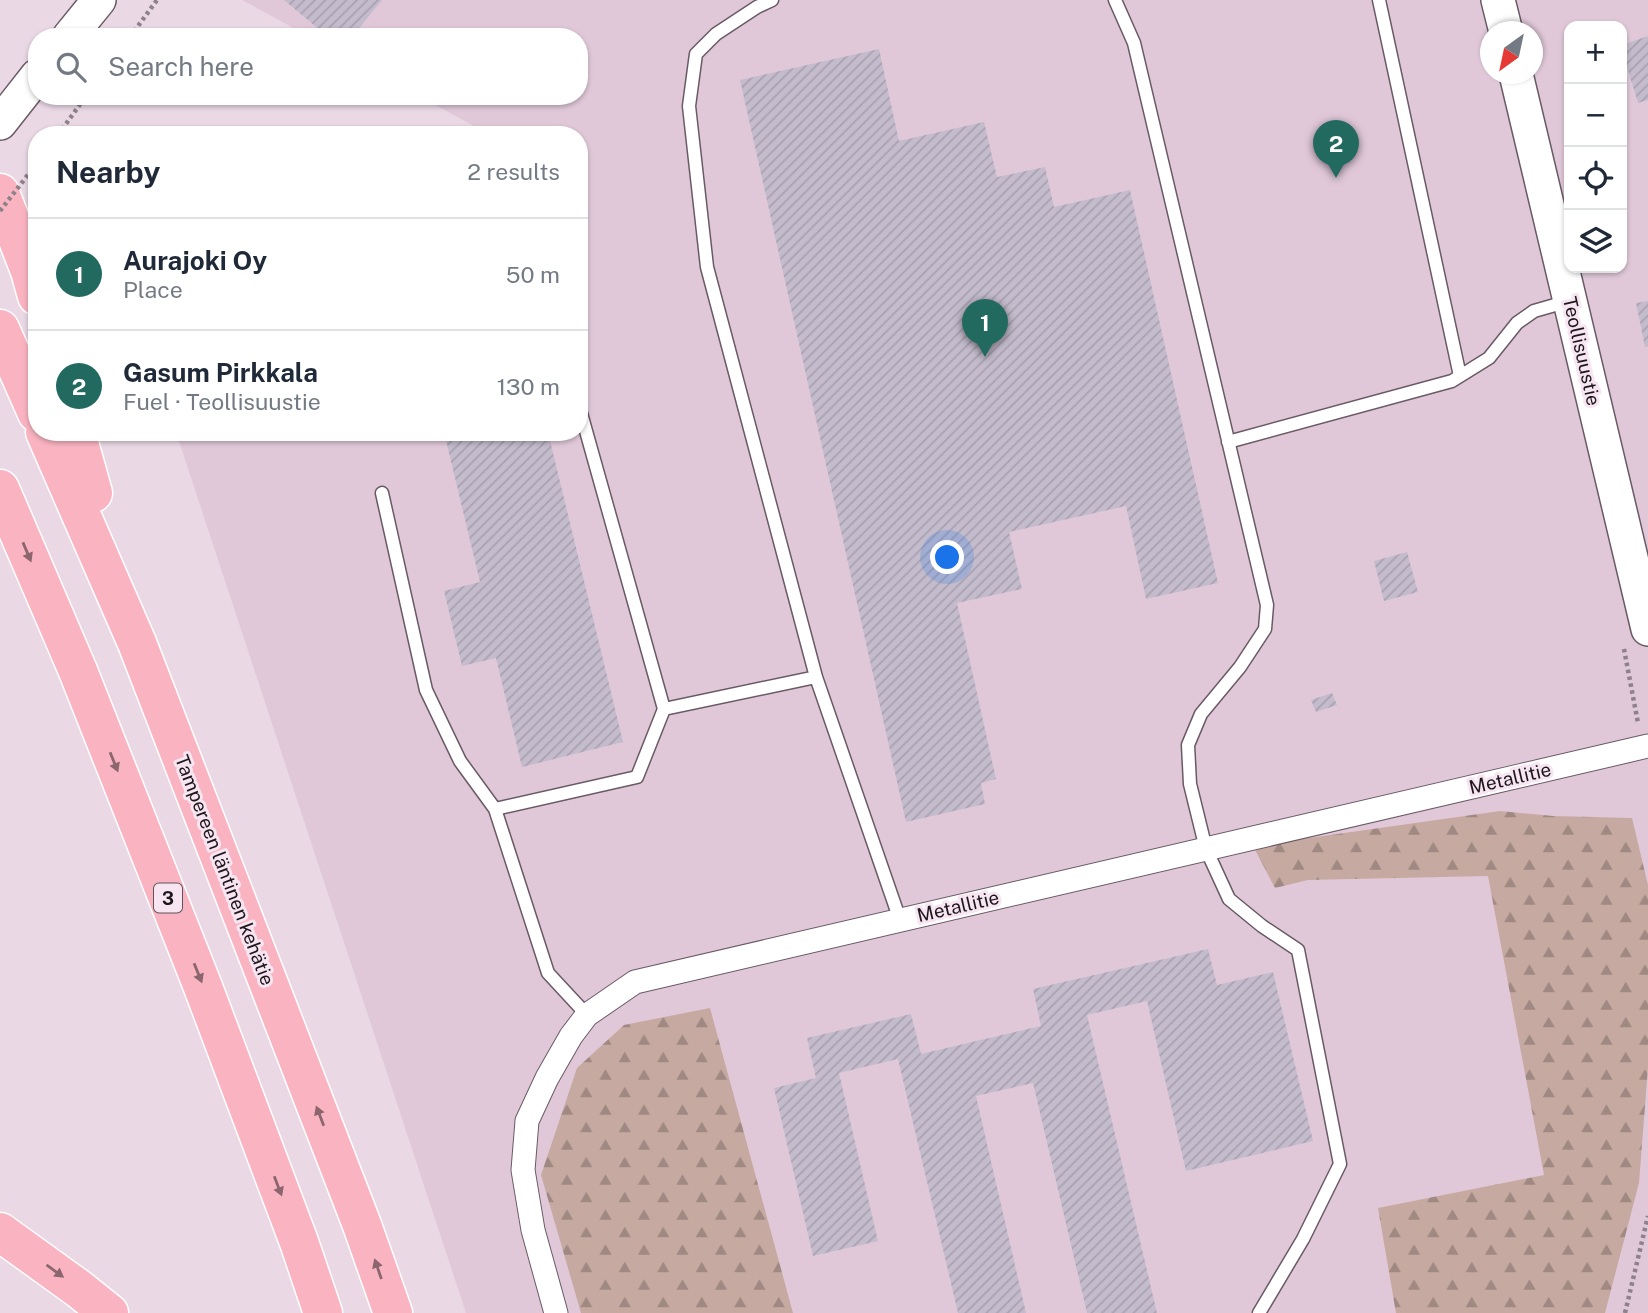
<!DOCTYPE html>
<html lang="en">
<head>
<meta charset="utf-8">
<style>
	:root { --surface:#fff; --page:#f6f6f7; --text:#1f2937; --muted:#747a83; --line:#e0e1e3; --accent:#22695f }
	body { margin:0; font-family:"Public Sans",sans-serif; background:var(--page); color:var(--text) }
	.controls { position:absolute; right:21px; top:21px; display:grid; overflow:hidden; border-radius:14px; box-shadow:0 2px 5px #0004 }
	.controls button { width:63px; height:63px; display:grid; place-items:center; padding:0; border:0; border-bottom:2px solid var(--line); background:var(--surface); color:var(--text); font:35px sans-serif }
	.compass { position:absolute; left:1480px; top:21px; width:63px; height:63px; border-radius:50%; background:var(--surface); box-shadow:0 2px 5px #0004; rotate:213deg }
	.you { position:absolute; left:948px; top:558px; width:24px; height:24px; margin:-18px; border:5px solid #fff; border-radius:50%; background:#1a73e8; box-shadow:0 0 0 10px #1a73e833 }
	.badge { display:grid; place-items:center; width:46px; height:46px; border-radius:50%; background:var(--accent); color:#fff; font-size:23px; font-weight:700 }
	.pin { position:absolute; translate:-50% -58px; filter:drop-shadow(0 2px 4px #0008) }
	.pin::after { content:''; position:absolute; top:37px; width:24px; height:21px; background:inherit; clip-path:polygon(0 0,100% 0,50% 100%) }
	.list { margin:0; padding:0; list-style:none }
	h2 { display:flex; justify-content:space-between; align-items:center; height:91px; margin:0; padding:0 28px; font-size:30px }
	h2 small { font-size:23px; font-weight:400; color:var(--muted) }
	.list li { display:grid; grid-template-columns:46px 1fr auto; gap:21px; align-items:center; box-sizing:border-box; height:112px; padding:0 28px; border-top:2px solid var(--line) }
	.list b { display:block; font-size:26px; white-space:nowrap }
	.list p { margin:0; font-size:23px; white-space:nowrap; color:var(--muted) }
	.list em { font-size:23px; font-style:normal; color:var(--muted) }
	.icon { flex:none; width:38px; height:38px; fill:none; stroke:currentColor; stroke-width:2; stroke-linecap:round; stroke-linejoin:round }
	.map { position:relative; flex:none; width:1648px; height:1313px; overflow:hidden }
	.search { position:absolute; background:var(--surface); box-shadow:0 2px 5px #0004; left:28px; top:28px; width:560px; height:77px; display:flex; align-items:center; gap:18px; box-sizing:border-box; padding:0 24px; border-radius:28px; color:var(--muted); font-size:26px }
	.panel { position:absolute; background:var(--surface); box-shadow:0 2px 5px #0004; left:28px; top:126px; width:560px; height:315px; border-radius:28px }
	.map>svg:first-child { display:block }
</style>
</head>
<body>
<div class="map">
<svg width="1648" height="1313" viewBox="0 0 1648 1313">
	<defs>
		<pattern id="forest-firs" width="22" height="20" patternUnits="userSpaceOnUse" patternTransform="scale(1.75)"><rect width="22" height="20" fill="#c6aaa1"/><path d="M5 1l3.5 6h-7zM16 11l3.5 6h-7z" fill="#a08982"/></pattern>
		<pattern id="building-hatch" width="6" height="6" patternUnits="userSpaceOnUse" patternTransform="scale(1.75)"><rect width="6" height="6" fill="#c4bccd"/><path d="M-1 1l2-2M0 6l6-6M5 7l2-2" fill="none" stroke="#a8a1af"/></pattern>
	</defs>
	<rect width="100%" height="100%" fill="#ead8e5"/>
	<path fill="#e0c8d9" fill-rule="evenodd" d="M 242,0 L 1648,0 L 1648,1313 L 466,1313 L 176,432 L 579,432 L 579,135 L 490,135 L 419,96 L 579,96 L 579,37 L 310,37 ZM 1569,26 L 1622,26 L 1622,268 L 1569,268 ZM 1490,32 L 1532,32 L 1532,74 L 1490,74 Z"/>
	<path fill="url(#forest-firs)" d="M 1500,811 L 1553,816 L 1632,818 L 1648,885 L 1648,1068 L 1639,1183 L 1605,1313 L 1396,1313 L 1378,1208 L 1544,1175 L 1488,876 L 1308,880 L 1275,888 L 1253,846 Z
		M 710,1008 L 793,1313 L 581,1313 L 541,1175 L 577,1068 L 624,1025 Z"/>
	<path fill="url(#building-hatch)" d="M 284,0 L 382,0 L 352,37 L 328,37 Z
		M 1648,36 L 1648,100 L 1638,103 L 1622,51 L 1622,45 Z
		M 879,49 L 899,141 L 984,122 L 997,177 L 1045,167 L 1054,207 L 1130,190 L 1218,583 L 1146,599 L 1126,506 L 1009,532 L 1022,589 L 957,603 L 996,779 L 981,783 L 985,804 L 906,822 L 740,80 Z
		M 1648,301 L 1648,346 L 1645,347 L 1636,303 Z
		M 444,432 L 548,432 L 623,742 L 522,767 L 496,658 L 462,666 L 444,591 L 480,582 Z
		M 1407,552 L 1418,592 L 1384,601 L 1374,561 Z
		M 1332,693 L 1337,705 L 1316,712 L 1311,700 Z
		M 1208,949 L 1217,985 L 1273,972 L 1313,1141 L 1186,1171 L 1147,1001 L 1087,1015 L 1157,1313 L 1087,1313 L 1033,1083 L 976,1096 L 1026,1313 L 958,1313 L 898,1059 L 839,1073 L 878,1241 L 813,1256 L 774,1088 L 816,1078 L 807,1038 L 911,1014 L 921,1054 L 1041,1026 L 1033,989 Z"/>
	<g fill="none" stroke-linecap="round" stroke-linejoin="round">
		<g stroke="#695a65" stroke-width="15">
			<path id="service" d="M 772,0 L 757,7 L 716,34 L 696,54 L 689,106 L 707,267 L 816,677 L 900,920
				M 1115,0 L 1134,43 L 1267,605 L 1265,629 L 1240,667 L 1201,714 L 1188,745 L 1190,784 L 1206,849 L 1229,899 L 1262,926 L 1298,950 L 1340,1164 L 1303,1239 L 1259,1313
				M 1379,0 L 1460,376
				M 1228,442 L 1452,381 L 1489,358 L 1517,323 L 1534,311 L 1569,301
				M 382,493 L 426,690 L 460,761 L 495,809 L 548,973 L 587,1015
				M 664,709 L 816,677
				M 495,809 L 637,777 L 664,709 L 579,406"/>
		</g>
		<g stroke="#695a65" stroke-width="25">
			<path id="minor" d="M 556,1313 L 533,1230 L 523,1170 L 527,1121 L 547,1078 L 571,1036 L 587,1015 L 635,982 L 1648,746"/>
		</g>
		<g stroke="#695a65" stroke-width="36">
			<path id="secondary" d="M 1498,0 L 1506,32
				M 69,37 L 99,0
				M 1516,74 L 1648,629
				M 0,123 L 37,76"/>
		</g>
		<g stroke="#fff" stroke-width="41">
			<path id="motorway" d="M 0,193 L 30,271 L 37,296
				M 0,329 L 37,413
				M 45,432 L 137,643 L 362,1225 L 393,1313
				M 76,432 L 93,493
				M 0,489 L 78,671 L 203,987 L 299,1242 L 323,1313
				M 0,1232 L 79,1289 L 109,1313"/>
		</g>
		<path stroke="#8d818a" stroke-width="4.5" stroke-dasharray="3.5 3.5" stroke-linecap="butt" d="M 130,37 L 157,0
			M 58,135 L 86,96
			M 1624,649 L 1638,723
			M 1625,1313 L 1648,1216"/>
		<use href="#service" stroke="#fff" stroke-width="12"/>
		<use href="#minor" stroke="#fff" stroke-width="23"/>
		<use href="#secondary" stroke="#fff" stroke-width="33"/>
		<use href="#motorway" stroke="#fab4c1" stroke-width="38"/>
		<path stroke="#8d818a" stroke-width="4.5" stroke-dasharray="3.5 3.5" stroke-linecap="butt" d="M 0,211 L 37,163"/>
	</g>
	<defs><path id="oneway-solid" d="M-6-.8H1V-3.2L6.5 0L1 3.2V.8H-6Z" transform="scale(1.75)"/></defs>
	<g fill="#8c666e">
		<use href="#oneway-solid" transform="translate(27 552) rotate(67)"/>
		<use href="#oneway-solid" transform="translate(114 762) rotate(68)"/>
		<use href="#oneway-solid" transform="translate(198 973) rotate(68)"/>
		<use href="#oneway-solid" transform="translate(320 1116) rotate(-111)"/>
		<use href="#oneway-solid" transform="translate(278 1186) rotate(69)"/>
		<use href="#oneway-solid" transform="translate(378 1269) rotate(-109)"/>
		<use href="#oneway-solid" transform="translate(55 1271) rotate(36)"/>
	</g>
	<g text-anchor="middle" dominant-baseline="central" stroke-width="6" stroke-linejoin="round" paint-order="stroke">
		<rect fill="#f7e5f2" stroke="#5e555c" stroke-width="2" x="154" y="883.5" width="28" height="29" rx="5"/>
		<g font-size="18" font-weight="bold" fill="#1d171b">
			<text x="168" y="898">3</text>
		</g>
		<g font-size="19" fill="#1d171b" stroke="#f7e5f2">
			<text transform="translate(1582 351) rotate(77)">Teollisuustie</text>
			<text transform="translate(1510 778) rotate(-13)">Metallitie</text>
			<text transform="translate(225 870) rotate(69)">Tampereen läntinen kehätie</text>
			<text transform="translate(958 906) rotate(-13)">Metallitie</text>
		</g>
	</g>
</svg>
<div class="controls">
<button>+</button>
<button>−</button>
<button><svg class="icon" aria-label="locate" viewBox="0 0 24 24"><circle cx="12" cy="12" r="6"/><path d="M12 2v4M12 18v4M2 12h4M18 12h4"/></svg></button>
<button><svg class="icon" aria-label="layers" viewBox="0 0 24 24"><path d="M12 4l9 5-9 5-9-5zM3 14l9 5 9-5"/></svg></button>
</div>
<svg class="compass" viewBox="-18 -18 36 36"><path d="M0-13l5 13h-10z" fill="#e53935"/><path d="M0 13l5-13h-10z" fill="#747a83"/></svg>
<div class="you"></div>
<div class="pin badge" style="left:985px;top:357px">1</div>
<div class="pin badge" style="left:1336px;top:178px">2</div>
<div class="search"><svg class="icon" aria-label="search" viewBox="0 0 24 24"><circle cx="10" cy="10" r="6"/><path d="M15 15l6 6"/></svg>Search here</div>
<section class="panel">
<h2>Nearby<small>2 results</small></h2>
<ul class="list">
<li><span class="badge">1</span><div><b>Aurajoki Oy</b><p>Place</p></div><em>50 m</em></li>
<li><span class="badge">2</span><div><b>Gasum Pirkkala</b><p>Fuel · Teollisuustie</p></div><em>130 m</em></li>
</ul>
</section>
</div>
</body>
</html>
